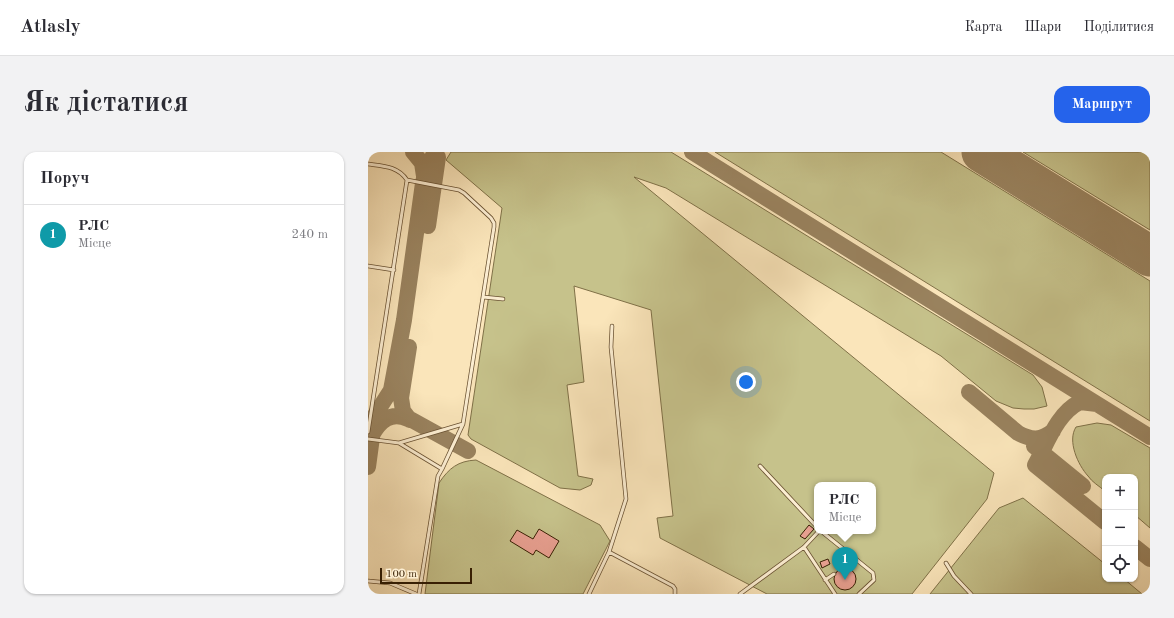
<!DOCTYPE html>
<html lang="uk">
<head>
<meta charset="utf-8">
<style>
	:root { --surface:#fff; --page:#f2f2f3; --text:#2b2b33; --muted:#7c7c81; --line:#e1e1e2; --accent:#2563eb }
	body { margin:0; font-family:"Old Standard TT",serif; background:var(--page); color:var(--text) }
	.controls { position:absolute; right:12px; bottom:12px; display:grid; overflow:hidden; border-radius:8px; box-shadow:0 1px 3px #0004 }
	.controls button { width:36px; height:36px; display:grid; place-items:center; padding:0; border:0; border-bottom:1px solid var(--line); background:var(--surface); color:var(--text); font:20px sans-serif }
	.scale { position:absolute; left:12px; bottom:10px; width:92px; box-sizing:border-box; padding-left:4px; border:2px solid #381f03; border-top:0; font-size:11px; line-height:14px; white-space:nowrap; color:#381f03; -webkit-text-stroke:3px #fceed2; paint-order:stroke }
	.you { position:absolute; left:378px; top:230px; width:14px; height:14px; margin:-10px; border:3px solid #fff; border-radius:50%; background:#1a73e8; box-shadow:0 0 0 6px #1a73e833 }
	.badge { display:grid; place-items:center; width:26px; height:26px; border-radius:50%; background:var(--accent); color:#fff; font-size:13px; font-weight:700 }
	.pin { position:absolute; translate:-50% -33px; filter:drop-shadow(0 1px 2px #0008) }
	.pin::after { content:''; position:absolute; top:21px; width:14px; height:12px; background:inherit; clip-path:polygon(0 0,100% 0,50% 100%) }
	.popup { position:absolute; left:446px; top:330px; width:62px; height:52px; box-sizing:border-box; display:grid; place-content:center; border-radius:8px; background:var(--surface); filter:drop-shadow(0 1px 3px #0005); font-size:13px; white-space:nowrap; color:var(--muted) }
	.popup b { font-size:15px; color:var(--text) }
	.popup::after { content:''; position:absolute; left:50%; top:100%; margin-left:-8px; border:8px solid transparent; border-top-color:var(--surface) }
	.list { margin:0; padding:0; list-style:none }
	h2 { display:flex; justify-content:space-between; align-items:center; height:52px; margin:0; padding:0 16px; font-size:17px }
	h2 small { font-size:13px; font-weight:400; color:var(--muted) }
	.list li { display:grid; grid-template-columns:26px 1fr auto; gap:12px; align-items:center; box-sizing:border-box; height:60px; padding:0 16px; border-top:1px solid var(--line) }
	.list b { display:block; font-size:15px; white-space:nowrap }
	.list p { margin:0; font-size:13px; white-space:nowrap; color:var(--muted) }
	.list em { font-size:13px; font-style:normal; color:var(--muted) }
	.icon { flex:none; width:22px; height:22px; fill:none; stroke:currentColor; stroke-width:2; stroke-linecap:round; stroke-linejoin:round }
	.map { position:relative; flex:none; width:782px; height:442px; overflow:hidden; border-radius:12px }
	header { display:flex; align-items:center; gap:24px; box-sizing:border-box; height:56px; padding:0 20px; background:var(--surface); border-bottom:1px solid var(--line) }
	header strong { font-size:19px }
	nav { display:flex; gap:22px; margin-inline-start:auto; font-size:14px }
	.intro { display:flex; align-items:center; justify-content:space-between; box-sizing:border-box; height:96px; padding:0 24px }
	h1 { margin:0; font-size:28px }
	.button { padding:10px 18px; border-radius:12px; background:var(--accent); color:#fff; font-size:14px; font-weight:700 }
	main { display:flex; gap:24px; padding:0 24px }
	aside { flex:1; background:var(--surface); border-radius:12px; box-shadow:0 1px 3px #0004 }
	.map>svg:first-child { display:block }
</style>
</head>
<body>
<header>
<strong>Atlasly</strong>
<nav><a>Карта</a><a>Шари</a><a>Поділитися</a></nav>
</header>
<div class="intro"><h1>Як дістатися</h1><a class="button">Маршрут</a></div>
<main>
<aside>
<h2>Поруч<small></small></h2>
<ul class="list">
<li><span class="badge" style="background:#0f9aa8">1</span><div><b>РЛС</b><p>Місце</p></div><em>240 m</em></li>
</ul>
</aside>
<div class="map">
<svg width="782" height="442" viewBox="0 0 782 442">
	<rect width="100%" height="100%" fill="#fae5ba"/>
	<filter id="stains"><feTurbulence type="fractalNoise" baseFrequency=".005" numOctaves="4"/><feColorMatrix values="0 0 0 0 .2 0 0 0 0 .09 0 0 0 0 .02 0 0 0 .5 -.17"/></filter>
	<radialGradient id="worn" r=".72"><stop offset=".6" stop-color="#630" stop-opacity="0"/><stop offset="1" stop-color="#630" stop-opacity=".3"/></radialGradient>
	<path fill="#c6c28b" stroke="#7f7047" fill-rule="evenodd" d="M 83,0 L 303,0 L 665,223 L 674,235 L 679,254 L 666,257 L 656,257 L 645,256 L 628,249 L 573,204 L 298,36 L 266,25 L 626,321 L 619,347 L 544,442 L 399,442 L 292,386 L 289,366 L 305,364 L 283,158 L 206,134 L 216,230 L 199,233 L 210,324 L 225,327 L 223,333 L 212,338 L 192,336 L 103,287 L 100,283 L 134,56 L 78,8 ZM 449,333 L 505,333 L 505,379 L 449,379 Z
		M 347,0 L 573,0 L 782,129 L 782,269 Z
		M 655,0 L 782,0 L 782,78 Z
		M 729,271 L 743,273 L 782,296 L 782,376 L 767,363 L 767,325 L 737,325 L 737,339 C 731,334 724,330 720,324 C 710,313 699,289 708,275 Z
		M 108,308 L 232,373 L 242,389 L 215,442 L 57,442 L 71,331 C 81,316 90,309 108,308 Z
		M 655,346 L 737,412 L 737,427 L 756,427 L 774,442 L 562,442 L 631,356 Z"/>
	<g fill="none" stroke-linecap="round" stroke-linejoin="round">
		<path stroke="#99825e" stroke-width="16" d="M 45,0 L 54,11 L 56,24
			M 324,0 L 782,285
			M 60,74 L 70,5
			M 41,195 L 33,246 L 35,259 L 42,268
			M 601,240 L 650,281 C 663,288 673,289 685,279
			M 729,252 L 712,250 C 689,261 679,292 667,313 L 737,370
			M 33,262 L 100,299
			M 4,283 C 12,269 23,259 40,267
			M 666,294 L 715,334
			M 0,315 L 7,263 L 23,238 L 36,168 L 55,31 L 58,17 L 67,0
			M 767,395 L 782,407"/>
		<path stroke="#99825e" stroke-width="41" d="M 614,0 L 782,104"/>
	</g>
	<path fill="#eba294" stroke="#381f03" d="M 441,373 L 446,377 L 437,387 L 432,384 Z
		M 171,377 L 191,389 L 181,406 L 168,398 L 165,403 L 142,389 L 149,378 L 165,387 Z
		M 460,407 L 462,412 L 454,416 L 452,410 Z
		M466 427a11 11 0 1 1 22 0a11 11 0 1 1-22 0Z"/>
	<g fill="none" stroke-linecap="round" stroke-linejoin="round">
		<g stroke="#685031" stroke-width="4.5">
			<path id="lane" d="M 0,12 C 15,14 30,14 39,28 L 0,280
				M 0,114 L 26,118
				M 115,145 L 135,147
				M 0,287 L 31,291 L 95,272 L 126,75 L 126,71 L 123,66 L 96,41 L 91,38 L 39,28
				M 31,291 L 74,317 L 70,324 L 51,442
				M 392,314 L 449,375
				M 74,317 L 95,272
				M 453,379 L 505,421 L 506,428 L 491,442
				M 436,395 L 467,442
				M 241,400 L 258,347 L 243,195 L 244,174
				M 578,411 L 586,424 L 603,442
				M 457,428 L 466,422
				M 0,429 L 22,431 L 48,442
				M 221,442 L 241,400 L 305,434 L 307,437 L 307,442
				M 372,442 L 436,395 L 451,379"/>
		</g>
		<use href="#lane" stroke="#fceed2" stroke-width="3"/>
	</g>
	<rect width="100%" height="100%" filter="url(#stains)"/>
	<rect width="100%" height="100%" fill="url(#worn)"/>
</svg>
<div class="controls">
<button>+</button>
<button>−</button>
<button><svg class="icon" aria-label="locate" viewBox="0 0 24 24"><circle cx="12" cy="12" r="6"/><path d="M12 2v4M12 18v4M2 12h4M18 12h4"/></svg></button>
</div>
<div class="scale">100 m</div>
<div class="you"></div>
<div class="pin badge" style="left:477px;top:428px;background:#0f9aa8">1</div>
<div class="popup"><b>РЛС</b>Місце</div>
</div>
</main>
</body>
</html>
